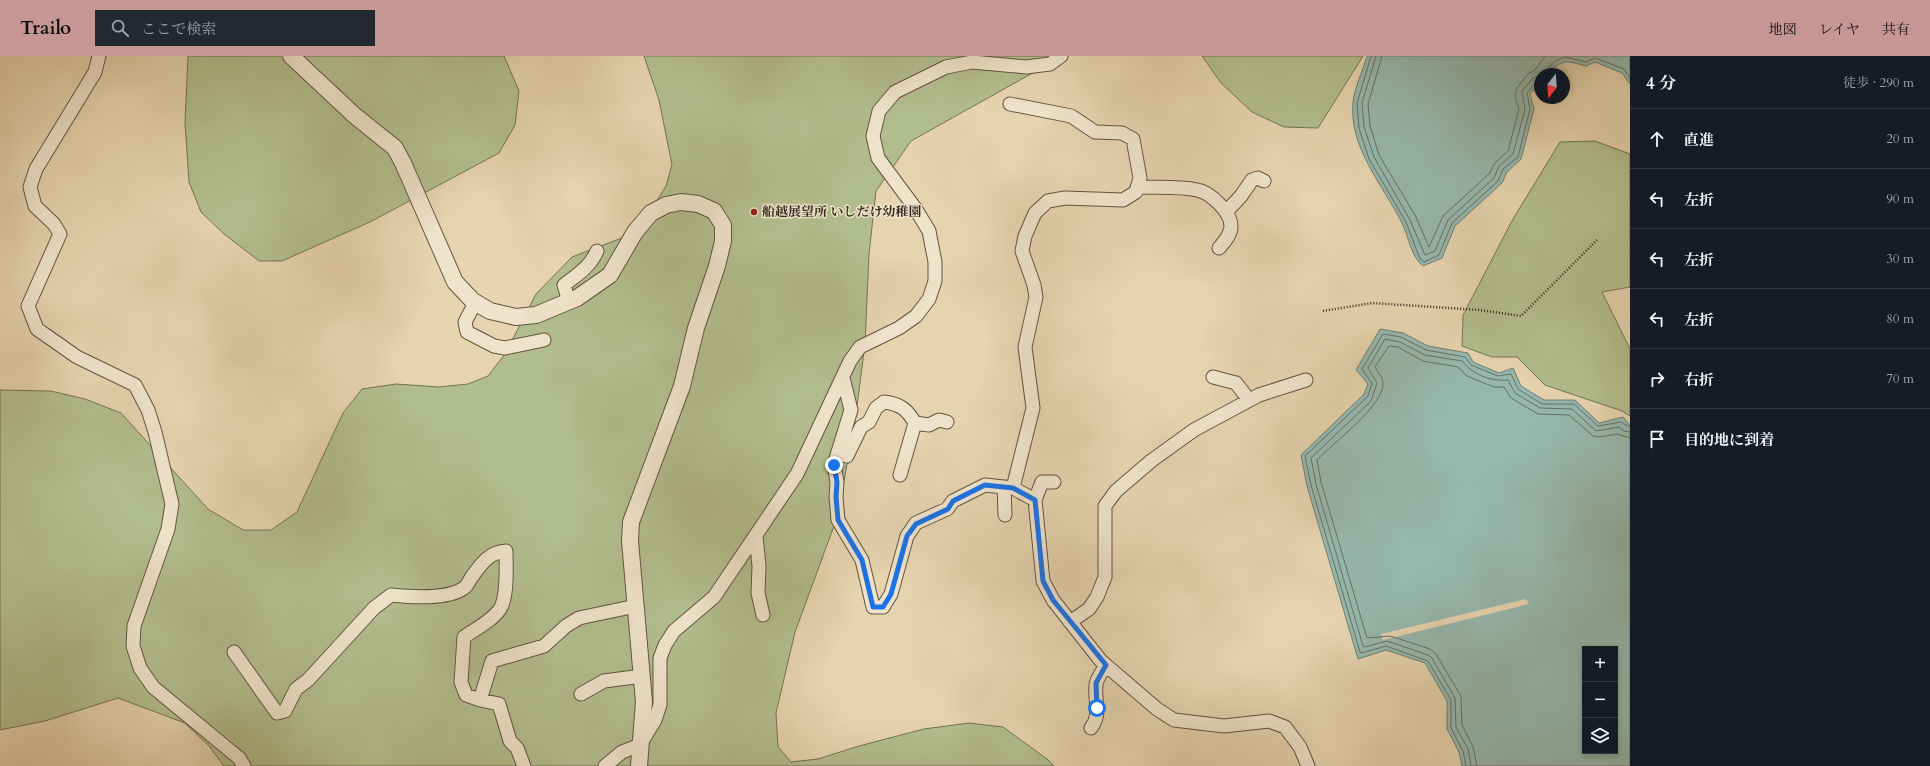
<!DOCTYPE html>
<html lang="ja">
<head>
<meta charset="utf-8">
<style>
	:root { --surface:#171b24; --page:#242831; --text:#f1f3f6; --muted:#9ea1a6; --line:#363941; --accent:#c59692 }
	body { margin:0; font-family:Cardo,"Noto Serif JP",serif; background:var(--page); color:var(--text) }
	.controls { position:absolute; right:12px; bottom:12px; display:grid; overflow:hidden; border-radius:0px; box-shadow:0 2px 6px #0003 }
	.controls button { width:36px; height:36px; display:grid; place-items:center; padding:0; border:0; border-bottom:1px solid var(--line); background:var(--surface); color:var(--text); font:20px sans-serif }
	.compass { position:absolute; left:1534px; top:12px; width:36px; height:36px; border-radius:50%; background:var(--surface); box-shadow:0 2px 6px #0003; rotate:197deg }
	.stop { position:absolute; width:12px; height:12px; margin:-9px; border:3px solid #1a73e8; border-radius:50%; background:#fff }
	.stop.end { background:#1a73e8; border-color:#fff; box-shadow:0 1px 4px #0008 }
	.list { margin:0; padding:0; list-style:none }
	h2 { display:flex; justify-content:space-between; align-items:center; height:52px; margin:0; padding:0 16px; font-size:17px }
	h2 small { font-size:13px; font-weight:400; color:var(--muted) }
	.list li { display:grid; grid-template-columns:26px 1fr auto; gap:12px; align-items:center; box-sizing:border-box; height:60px; padding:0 16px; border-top:1px solid var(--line) }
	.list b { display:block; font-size:15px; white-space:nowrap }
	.list em { font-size:13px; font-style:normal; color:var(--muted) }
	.icon { flex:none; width:22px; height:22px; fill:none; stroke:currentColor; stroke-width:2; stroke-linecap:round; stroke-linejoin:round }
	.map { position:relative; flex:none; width:1630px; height:710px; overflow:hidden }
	header { display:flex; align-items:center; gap:24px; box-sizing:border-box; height:56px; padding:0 20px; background:var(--accent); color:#111 }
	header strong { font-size:19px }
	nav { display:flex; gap:22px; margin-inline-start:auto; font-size:14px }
	.search { width:280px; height:36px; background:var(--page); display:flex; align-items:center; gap:10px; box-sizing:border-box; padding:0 14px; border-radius:0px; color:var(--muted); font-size:15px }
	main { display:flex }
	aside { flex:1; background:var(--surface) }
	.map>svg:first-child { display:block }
</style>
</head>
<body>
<header>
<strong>Trailo</strong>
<div class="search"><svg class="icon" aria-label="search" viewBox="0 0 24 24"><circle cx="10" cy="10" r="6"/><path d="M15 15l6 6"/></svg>ここで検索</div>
<nav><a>地図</a><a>レイヤ</a><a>共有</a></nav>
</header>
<main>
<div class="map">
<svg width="1630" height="710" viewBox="0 0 1630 710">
	<rect width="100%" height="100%" fill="#e6d4af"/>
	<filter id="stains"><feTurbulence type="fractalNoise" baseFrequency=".005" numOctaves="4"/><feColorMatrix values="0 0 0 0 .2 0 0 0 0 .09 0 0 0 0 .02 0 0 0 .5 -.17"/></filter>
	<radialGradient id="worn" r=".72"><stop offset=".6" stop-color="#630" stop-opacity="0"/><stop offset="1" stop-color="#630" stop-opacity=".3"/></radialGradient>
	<path fill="#b2bd8d" stroke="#747256" d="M 188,0 L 504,0 L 519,35 L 515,69 L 499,97 L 370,166 L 282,205 L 259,205 L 224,178 L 201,156 L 189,126 L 185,67 Z
		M 644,0 L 1063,0 L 911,85 L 876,135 L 869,198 L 865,288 L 856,358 L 838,459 L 795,576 L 776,657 L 778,691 L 791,706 L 818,703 L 859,690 L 924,673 L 969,667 L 1003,671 L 1047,703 L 1054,710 L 224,710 L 209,690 L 185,667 L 118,642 L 45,665 L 0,674 L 0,334 L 51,335 L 85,343 L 121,357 L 208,453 L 243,474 L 271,474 L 297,456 L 343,357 L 362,333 L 396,328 L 439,331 L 468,328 L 488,320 L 505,298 L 536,238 L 572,201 L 627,180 L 644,165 L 666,130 L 672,109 L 659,44 Z
		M 1202,0 L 1363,0 L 1318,72 L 1284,71 L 1252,56 L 1221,27 Z
		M 1595,85 L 1630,98 L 1630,231 L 1602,236 L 1630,293 L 1630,360 L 1622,355 L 1545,329 L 1517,301 L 1492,301 L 1462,290 L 1463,259 L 1513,163 L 1560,86 Z"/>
	<path fill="#96b8ae" stroke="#707e74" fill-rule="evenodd" d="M 1367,0 L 1630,0 L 1630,28 L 1622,17 L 1595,6 L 1586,10 C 1567,5 1563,2 1548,18 L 1540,18 L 1540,27 L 1530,38 L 1534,53 L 1521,103 L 1507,116 L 1502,127 L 1455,170 L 1442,202 L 1423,210 C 1411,201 1409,181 1402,167 C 1383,129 1349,92 1353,47 C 1354,32 1363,15 1367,0 Z
		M 1380,273 L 1403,277 L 1428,290 L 1468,297 L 1473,306 L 1499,317 L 1513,312 L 1521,330 L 1544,344 L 1575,344 L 1599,367 L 1623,361 L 1630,369 L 1630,710 L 1462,710 L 1459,696 L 1447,673 L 1447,645 L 1425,607 L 1386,594 L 1358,603 L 1307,430 L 1301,399 L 1364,338 L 1368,328 L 1356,314 ZM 1585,593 L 1615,593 L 1615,695 L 1585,695 Z"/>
	<path fill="#e6d4af" d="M 1526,543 L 1529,548 L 1383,584 L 1381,578 Z"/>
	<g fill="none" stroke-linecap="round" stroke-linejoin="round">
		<path stroke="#667066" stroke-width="1" d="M 1371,0 L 1357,47 L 1359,72 L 1369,103 L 1406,166 L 1420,203 L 1424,206 L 1439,199 L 1452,167 L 1498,125 L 1503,113 L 1518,101 L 1530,53 L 1527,37 L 1536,26 L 1540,25
			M 1376,0 L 1362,47 L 1364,71 L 1374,101 L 1410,164 L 1425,199 L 1435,195 L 1448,164 L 1494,122 L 1499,110 L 1513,98 L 1525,53 L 1522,35 L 1533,22 L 1540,19
			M 1382,0 L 1368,48 L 1370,70 L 1379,99 L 1416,161 L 1429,191 L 1443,160 L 1489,118 L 1495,107 L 1508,95 L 1519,53 L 1515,40 L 1517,32 L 1528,18 L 1535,14 L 1545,0
			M 1546,18 L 1547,14 L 1555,5 L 1565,1 L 1586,6 L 1595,2 L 1624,13 L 1630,22
			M 1466,710 L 1463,695 L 1451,672 L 1451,644 L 1428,605 L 1386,590 L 1362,597 L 1360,596 L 1311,429 L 1305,400 L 1368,340 L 1372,327 L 1362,313 L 1383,278 L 1401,281 L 1426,294 L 1465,301 L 1471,309 L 1498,320 L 1511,318 L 1518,333 L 1542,348 L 1574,348 L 1598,370 L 1621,366 L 1630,371
			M 1471,710 L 1468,693 L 1456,671 L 1455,642 L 1432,602 L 1428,599 L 1387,585 L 1365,591 L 1363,590 L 1316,428 L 1311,402 L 1371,345 L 1377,327 L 1368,312 L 1385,283 L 1400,286 L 1425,299 L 1462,305 C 1472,318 1491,326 1508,324 L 1515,337 L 1540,352 L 1572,353 L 1596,375 L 1619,371 L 1624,375 L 1630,376
			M 1477,710 L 1473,691 L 1462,669 L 1461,640 L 1436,598 L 1430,593 L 1390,580 L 1367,582 L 1321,426 L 1317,404 C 1332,388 1384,349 1383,328 C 1383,321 1378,317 1375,311 L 1389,290 L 1398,291 L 1423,305 L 1458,311 L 1467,320 L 1494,331 L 1504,331 L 1511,342 L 1538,358 L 1569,359 L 1593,380 L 1600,381 L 1617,378 L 1630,382"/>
		<g stroke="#625342" stroke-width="15">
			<path id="minor" d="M 99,0 L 95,16 L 36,113 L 30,131 L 35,150 L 54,168 L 60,178 L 28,250 L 37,273 L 77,301 L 135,329 L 148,354 L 155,376 L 172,448 L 168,473 L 134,570 L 133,590 L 140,612 L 153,631 L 239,702 L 244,710
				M 1010,48 L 1071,60 L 1095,76 L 1122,77 L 1133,83 L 1140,122 L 1136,136 L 1123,144 L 1065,142 L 1048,145 L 1035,157 L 1025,180 L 1022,195 L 1034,229 L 1036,241 L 1025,291 L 1033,352 L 1013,432
				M 1137,131 C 1156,132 1179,130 1197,134 C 1210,136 1231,156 1231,170 C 1231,179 1224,186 1219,192
				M 1226,156 L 1241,140 L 1252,124 L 1258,122 L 1264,125
				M 569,246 L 564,229 C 578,218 590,211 597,195
				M 475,247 L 465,266 L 467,276 L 494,290 L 505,292 L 544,284
				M 1213,321 L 1236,327 L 1249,344
				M 843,322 L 851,354 L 834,409 L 837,426 L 836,441 L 838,464 L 862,504 L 873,551 L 883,551 L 891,538 L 907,480 L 916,467 L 947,453 L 953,445 L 985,429 L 1013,432 L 1035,444 L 1042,426 L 1054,426
				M 915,367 L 929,369 L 939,364 L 947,366
				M 838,397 L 847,400 L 861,371 L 869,366 L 876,352 L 884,346 C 900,348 907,353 915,367 L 900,419
				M 1004,431 L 1005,459
				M 1035,444 L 1043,525 L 1053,544 L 1101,605 L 1157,653 L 1174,664 L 1224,670 L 1269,665 L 1285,671 L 1300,691 L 1308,710
				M 756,480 L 759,510 L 758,537 L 763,559
				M 1070,566 L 1089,553 L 1097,541 L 1105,521 L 1105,450 L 1116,435 L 1151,405 L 1194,374 L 1259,339 L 1306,324
				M 234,596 L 277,657 L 285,655 L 296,633 L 308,624 L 374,552 L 391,539 C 411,541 447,544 464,532 C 467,530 469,525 471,522 C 481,508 489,496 506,495 C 506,509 508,541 500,553 C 492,565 475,573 464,581 L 461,626 L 466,639 L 480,644 L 492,605 L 544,590 L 566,570 L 579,562 L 636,550
				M 581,638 L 604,625 L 642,620
				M 480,644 L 499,648 L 510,685 L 517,692 L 524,710
				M 1091,672 C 1102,657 1094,646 1096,629 C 1096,623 1103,615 1106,609
				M 605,710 L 622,696 L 640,689 L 655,664 L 660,649 L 660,602 L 665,589 L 674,575 L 714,541 L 797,418 L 850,305 L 860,291 L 899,272 L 916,260 L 929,243 L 935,225 L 935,206 L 929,175 L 915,152 L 878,102 L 873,80 L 879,55 L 895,36 L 946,11 L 972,6 L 1026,11 L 1050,8 L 1061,0"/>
		</g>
		<g stroke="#625342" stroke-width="18">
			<path id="tertiary" d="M 291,0 L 354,59 L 395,92 L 403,107 L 455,226 L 473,245 L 490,255 L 516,261 L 536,259 L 577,242 L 610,219 L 635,176 L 651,157 L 666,149 L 681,146 L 698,148 L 714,155 L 723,169 L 723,185 L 717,210 L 696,272 L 682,330 L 631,466 L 630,485 L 644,646 L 639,710"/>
		</g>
		<path stroke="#36281e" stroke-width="2.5" stroke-dasharray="1 2" stroke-linecap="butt" d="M 1323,255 L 1372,247 L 1480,254 L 1521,260 L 1597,184"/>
		<use href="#minor" stroke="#efe3cb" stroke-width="13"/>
		<use href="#tertiary" stroke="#efe3cb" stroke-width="16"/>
	</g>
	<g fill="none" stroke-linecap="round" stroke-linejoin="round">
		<path stroke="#1a73e8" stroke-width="5" d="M 834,409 L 837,426 L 836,441 L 838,464 L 862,504 L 873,551 L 883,551 L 891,538 L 907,480 L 916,468 L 948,453 L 953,445 L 985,429 L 1013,432 L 1035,444 L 1043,525 L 1053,544 L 1106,609 L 1096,627 L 1097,652"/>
	</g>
	<circle fill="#8f2418" stroke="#efe3cb" stroke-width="1.5" cx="754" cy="156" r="4"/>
	<g text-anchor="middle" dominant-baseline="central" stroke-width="3" stroke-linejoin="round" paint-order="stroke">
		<g font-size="13" font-weight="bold" fill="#36281e" stroke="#efe3cb" text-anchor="start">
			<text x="762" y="156">船越展望所 いしだけ幼稚園</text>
		</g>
	</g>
	<rect width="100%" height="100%" filter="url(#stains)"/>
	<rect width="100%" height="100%" fill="url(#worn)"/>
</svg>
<div class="controls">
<button>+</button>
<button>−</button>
<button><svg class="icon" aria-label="layers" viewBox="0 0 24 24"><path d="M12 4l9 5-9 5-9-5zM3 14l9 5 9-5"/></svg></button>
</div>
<svg class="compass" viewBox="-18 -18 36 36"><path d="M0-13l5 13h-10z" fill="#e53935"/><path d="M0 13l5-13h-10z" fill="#9ea1a6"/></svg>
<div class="stop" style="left:1097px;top:652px"></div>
<div class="stop end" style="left:834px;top:409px"></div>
</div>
<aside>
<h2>4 分<small>徒歩 · 290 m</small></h2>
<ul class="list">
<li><svg class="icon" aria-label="ahead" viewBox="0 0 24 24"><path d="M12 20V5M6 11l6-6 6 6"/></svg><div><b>直進</b></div><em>20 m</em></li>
<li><svg class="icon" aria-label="left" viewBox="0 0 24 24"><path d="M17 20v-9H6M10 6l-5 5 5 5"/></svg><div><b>左折</b></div><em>90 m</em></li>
<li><svg class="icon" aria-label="left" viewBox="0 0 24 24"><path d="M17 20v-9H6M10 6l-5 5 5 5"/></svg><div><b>左折</b></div><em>30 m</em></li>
<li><svg class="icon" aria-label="left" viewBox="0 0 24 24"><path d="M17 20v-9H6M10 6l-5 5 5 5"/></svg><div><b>左折</b></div><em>80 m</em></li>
<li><svg class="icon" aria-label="right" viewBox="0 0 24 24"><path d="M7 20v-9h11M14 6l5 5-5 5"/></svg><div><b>右折</b></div><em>70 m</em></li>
<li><svg class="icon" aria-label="arrive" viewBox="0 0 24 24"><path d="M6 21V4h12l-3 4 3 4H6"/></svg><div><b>目的地に到着</b></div></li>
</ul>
</aside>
</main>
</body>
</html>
